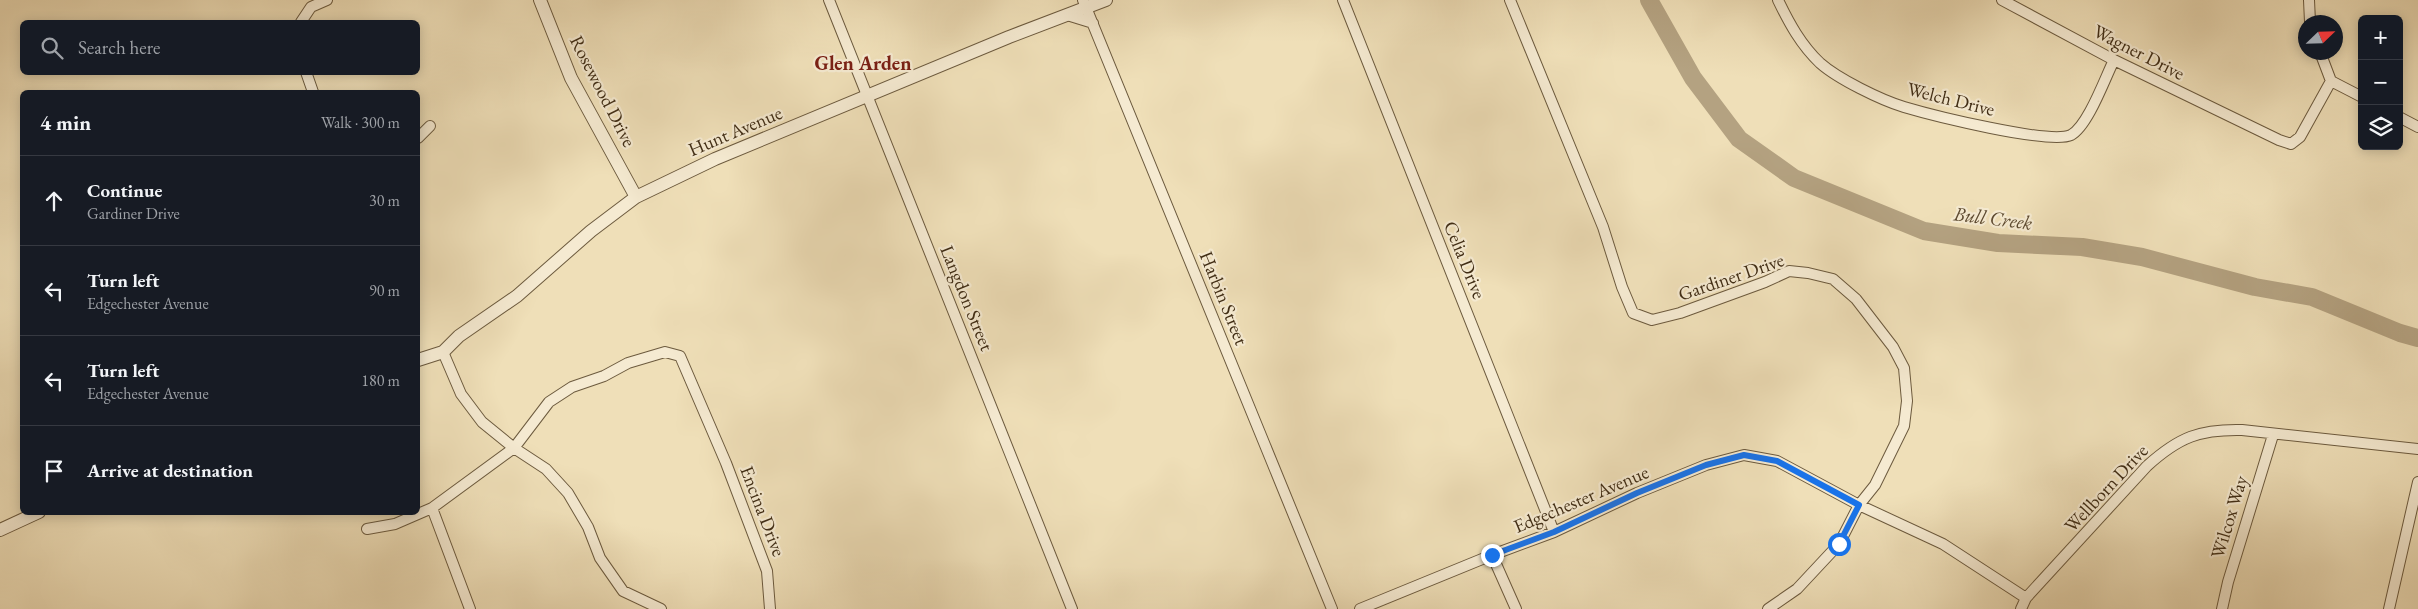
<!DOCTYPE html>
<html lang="en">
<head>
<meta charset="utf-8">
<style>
	:root { --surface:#171b24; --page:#242831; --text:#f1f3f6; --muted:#9ea1a6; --line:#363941 }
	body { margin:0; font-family:"EB Garamond",serif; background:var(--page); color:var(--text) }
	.controls { position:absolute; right:15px; top:15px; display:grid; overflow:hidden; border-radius:8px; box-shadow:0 2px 12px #0003 }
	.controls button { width:45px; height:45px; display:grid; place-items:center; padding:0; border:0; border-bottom:1px solid var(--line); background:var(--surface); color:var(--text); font:25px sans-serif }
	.compass { position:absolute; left:2298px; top:15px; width:45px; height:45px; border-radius:50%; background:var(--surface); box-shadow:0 2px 12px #0003; rotate:67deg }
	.stop { position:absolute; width:15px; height:15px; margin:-11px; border:4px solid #1a73e8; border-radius:50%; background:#fff }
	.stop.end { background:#1a73e8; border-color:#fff; box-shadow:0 1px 5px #0008 }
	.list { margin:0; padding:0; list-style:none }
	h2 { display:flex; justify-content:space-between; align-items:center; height:65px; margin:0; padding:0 20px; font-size:21px }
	h2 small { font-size:16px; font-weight:400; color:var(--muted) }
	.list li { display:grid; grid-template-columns:32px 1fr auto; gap:15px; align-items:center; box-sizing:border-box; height:90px; padding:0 20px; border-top:1px solid var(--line) }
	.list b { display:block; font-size:19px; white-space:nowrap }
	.list p { margin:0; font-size:16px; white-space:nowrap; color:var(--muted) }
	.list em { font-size:16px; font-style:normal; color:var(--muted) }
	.icon { flex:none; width:28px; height:28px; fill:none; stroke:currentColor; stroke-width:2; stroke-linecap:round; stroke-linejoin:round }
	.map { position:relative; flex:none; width:2418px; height:609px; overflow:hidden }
	.search { position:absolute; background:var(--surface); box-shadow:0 2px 12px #0003; left:20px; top:20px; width:400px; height:55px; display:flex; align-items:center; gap:12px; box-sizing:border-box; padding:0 18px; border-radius:8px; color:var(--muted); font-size:19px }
	.panel { position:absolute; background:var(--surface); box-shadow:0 2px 12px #0003; left:20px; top:90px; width:400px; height:425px; border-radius:8px }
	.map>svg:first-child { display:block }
</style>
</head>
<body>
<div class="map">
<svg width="2418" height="609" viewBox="0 0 2418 609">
	<rect width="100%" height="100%" fill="#efdfb8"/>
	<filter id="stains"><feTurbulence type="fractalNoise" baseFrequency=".004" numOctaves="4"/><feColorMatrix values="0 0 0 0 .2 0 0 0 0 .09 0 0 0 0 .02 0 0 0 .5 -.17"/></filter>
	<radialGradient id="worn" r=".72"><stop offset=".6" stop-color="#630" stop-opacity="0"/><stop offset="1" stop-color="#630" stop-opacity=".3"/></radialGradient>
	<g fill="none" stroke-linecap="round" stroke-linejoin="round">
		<path stroke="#b4a281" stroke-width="18" d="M 1649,0 L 1693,78 L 1739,139 L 1794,178 L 1924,231 L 1998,243 L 2082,247 L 2142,257 L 2255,287 L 2312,297 L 2400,333 L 2418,338"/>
		<g stroke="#6c5a3e" stroke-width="12">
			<path id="minor" d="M 829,0 L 1072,609
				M 1083,0 L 1332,609
				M 1343,0 L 1554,532
				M 1510,0 L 1603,227 L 1622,287 L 1633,313 L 1652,320 L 1680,313 L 1765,282 L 1789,271 L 1808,273 L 1833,279 L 1856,299 L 1893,347 L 1904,368 L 1907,401 L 1904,426 L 1875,485 L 1859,505 L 1839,544 L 1797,589 L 1768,609
				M 1778,0 C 1789,23 1801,45 1820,63 C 1838,79 1881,100 1904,107 C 1931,115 2050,145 2071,135 C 2088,126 2105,78 2114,60
				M 2002,0 L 2114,60 L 2279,140 L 2291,144 L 2300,137 L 2331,81 L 2320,52
				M 2309,0 L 2310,22
				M 1067,15 L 1093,23
				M 301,22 L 311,7 L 327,0
				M 306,72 L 313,92
				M 2331,81 L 2362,97
				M 2399,117 L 2418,127
				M 418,138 L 430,126
				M 443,352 L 461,394 L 482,422 L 514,448 L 546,469 L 568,493 L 588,527 L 600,558 L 623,591 L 661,609
				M 432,508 L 470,609
				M 367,529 L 395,524 L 432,508 L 514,448 L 549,402 L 572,387 L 604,376 L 628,363 L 665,352 L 680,356 L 726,463 L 767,571 L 770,609
				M 1492,555 L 1516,609
				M 1360,609 L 1492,555 L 1554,532 L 1637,493 L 1706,465 L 1744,455 L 1777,461 L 1859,505 L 1943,544 L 2026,598
				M 2021,609 L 2026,598 L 2147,466 C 2179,437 2200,429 2242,430 L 2418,449
				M 2222,609 L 2228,582 L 2273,435
				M 2389,609 L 2418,482"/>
		</g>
		<g stroke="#6c5a3e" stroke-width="14">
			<path id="tertiary" d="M 540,0 L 571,78 L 636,197
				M 418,360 L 443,352 L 459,336 L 517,296 L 591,231 L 636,197 L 715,159 L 1009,37 L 1106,0
				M 0,530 L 39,512"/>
		</g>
		<use href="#minor" stroke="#f5ead1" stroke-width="10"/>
		<use href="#tertiary" stroke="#f5ead1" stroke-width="12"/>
	</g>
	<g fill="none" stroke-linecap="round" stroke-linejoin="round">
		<path stroke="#1a73e8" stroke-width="6" d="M 1492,555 L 1554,532 L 1637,493 L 1706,465 L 1744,455 L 1777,461 L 1859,505 L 1839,544"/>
	</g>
	<g text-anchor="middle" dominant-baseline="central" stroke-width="4.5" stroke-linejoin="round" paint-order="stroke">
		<g font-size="19" fill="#402d15" stroke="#f5ead1">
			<text transform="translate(2139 52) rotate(27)">Wagner Drive</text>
			<text transform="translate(603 91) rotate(63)">Rosewood Drive</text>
			<text transform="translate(1951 99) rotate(14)">Welch Drive</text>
			<text transform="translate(735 131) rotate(-23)">Hunt Avenue</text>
			<text transform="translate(1465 260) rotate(68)">Celia Drive</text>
			<text transform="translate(1731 277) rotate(-19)">Gardiner Drive</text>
			<text transform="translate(967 298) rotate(68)">Langdon Street</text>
			<text transform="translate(1224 298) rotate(68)">Harbin Street</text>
			<text transform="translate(2106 488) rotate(-47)">Wellborn Drive</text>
			<text transform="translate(1581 499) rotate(-23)">Edgechester Avenue</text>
			<text transform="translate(763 511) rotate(69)">Encina Drive</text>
			<text transform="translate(2229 517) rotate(-73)">Wilcox Way</text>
		</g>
		<g font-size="20" font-weight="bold" fill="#7a1f14" stroke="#f5ead1">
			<text x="863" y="63">Glen Arden</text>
		</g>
		<g font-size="20" font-style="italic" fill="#5d4a30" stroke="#f5ead1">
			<text transform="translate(1993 218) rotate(7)">Bull Creek</text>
		</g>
	</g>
	<rect width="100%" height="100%" filter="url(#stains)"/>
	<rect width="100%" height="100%" fill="url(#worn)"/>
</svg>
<div class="controls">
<button>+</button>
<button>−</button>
<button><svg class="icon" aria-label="layers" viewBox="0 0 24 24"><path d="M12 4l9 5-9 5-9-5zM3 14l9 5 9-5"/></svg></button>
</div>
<svg class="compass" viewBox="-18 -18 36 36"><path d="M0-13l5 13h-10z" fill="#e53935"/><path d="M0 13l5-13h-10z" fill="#9ea1a6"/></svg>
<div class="stop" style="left:1839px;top:544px"></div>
<div class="stop end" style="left:1492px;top:555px"></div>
<div class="search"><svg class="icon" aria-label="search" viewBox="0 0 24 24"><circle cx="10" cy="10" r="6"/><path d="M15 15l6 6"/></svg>Search here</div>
<section class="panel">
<h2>4 min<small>Walk · 300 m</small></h2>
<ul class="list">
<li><svg class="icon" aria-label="ahead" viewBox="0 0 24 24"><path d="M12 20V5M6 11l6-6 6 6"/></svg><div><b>Continue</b><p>Gardiner Drive</p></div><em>30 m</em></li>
<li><svg class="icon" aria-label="left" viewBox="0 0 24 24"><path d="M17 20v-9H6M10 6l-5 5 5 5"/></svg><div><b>Turn left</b><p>Edgechester Avenue</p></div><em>90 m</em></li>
<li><svg class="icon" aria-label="left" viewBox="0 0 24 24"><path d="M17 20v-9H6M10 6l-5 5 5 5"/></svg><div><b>Turn left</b><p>Edgechester Avenue</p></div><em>180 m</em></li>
<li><svg class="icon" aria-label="arrive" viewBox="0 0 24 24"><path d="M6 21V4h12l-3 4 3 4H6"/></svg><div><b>Arrive at destination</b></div></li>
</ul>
</section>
</div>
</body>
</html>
